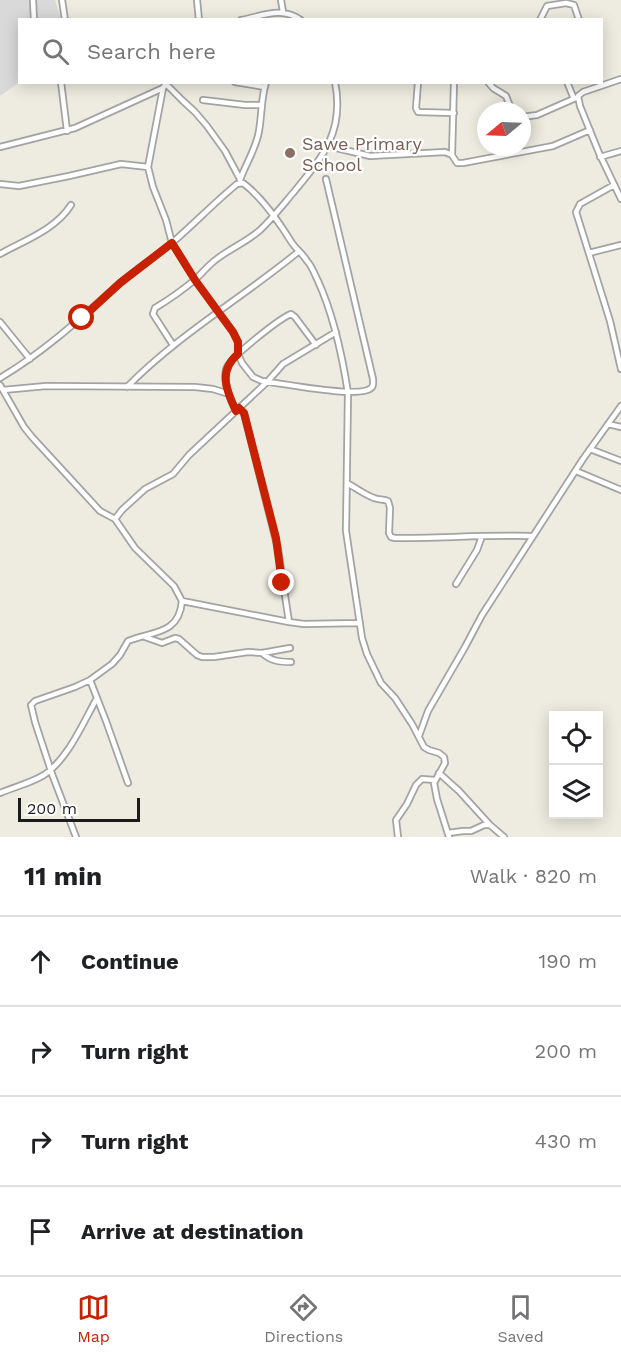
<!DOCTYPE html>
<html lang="en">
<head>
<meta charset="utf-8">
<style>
	:root { --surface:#fff; --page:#f6f6f6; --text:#202124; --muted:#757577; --line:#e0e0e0; --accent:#c82000 }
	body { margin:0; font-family:"Work Sans",sans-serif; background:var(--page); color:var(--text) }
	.controls { position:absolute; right:18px; bottom:18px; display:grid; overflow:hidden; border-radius:0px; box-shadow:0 3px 15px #0003 }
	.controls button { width:54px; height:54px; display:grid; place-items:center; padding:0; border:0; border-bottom:2px solid var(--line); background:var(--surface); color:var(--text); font:30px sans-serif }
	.compass { position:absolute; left:477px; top:102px; width:54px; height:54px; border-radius:50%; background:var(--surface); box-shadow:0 3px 15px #0003; rotate:251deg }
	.scale { position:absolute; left:18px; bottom:15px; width:122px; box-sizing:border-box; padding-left:6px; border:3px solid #1c1c1c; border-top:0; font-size:16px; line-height:21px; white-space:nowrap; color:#1c1c1c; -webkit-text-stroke:4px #fff; paint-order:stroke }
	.stop { position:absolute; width:18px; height:18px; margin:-14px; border:4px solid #c82000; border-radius:50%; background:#fff }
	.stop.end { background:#c82000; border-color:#fff; box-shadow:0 2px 6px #0008 }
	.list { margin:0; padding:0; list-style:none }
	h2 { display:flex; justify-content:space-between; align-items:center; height:78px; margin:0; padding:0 24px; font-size:26px }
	h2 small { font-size:20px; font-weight:400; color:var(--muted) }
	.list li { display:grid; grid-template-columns:39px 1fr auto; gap:18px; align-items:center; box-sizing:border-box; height:90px; padding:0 24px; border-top:2px solid var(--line) }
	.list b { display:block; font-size:22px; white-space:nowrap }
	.list em { font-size:20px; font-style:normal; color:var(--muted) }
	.icon { flex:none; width:33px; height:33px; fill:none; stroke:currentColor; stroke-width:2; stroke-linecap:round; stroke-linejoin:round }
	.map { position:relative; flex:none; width:621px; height:837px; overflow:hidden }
	.search { position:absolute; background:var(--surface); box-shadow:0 3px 15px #0003; left:18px; right:18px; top:18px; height:66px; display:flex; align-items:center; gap:15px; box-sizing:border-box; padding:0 21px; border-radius:0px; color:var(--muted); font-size:22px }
	.sheet { height:438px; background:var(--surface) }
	nav { display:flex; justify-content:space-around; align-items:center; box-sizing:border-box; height:84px; border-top:2px solid var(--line); background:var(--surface); font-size:16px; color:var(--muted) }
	nav a { display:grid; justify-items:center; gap:3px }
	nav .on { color:var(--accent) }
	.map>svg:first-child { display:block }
</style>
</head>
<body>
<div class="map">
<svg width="621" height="837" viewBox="0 0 621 837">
	<rect width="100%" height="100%" fill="#eeece0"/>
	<path fill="#dad9d9" d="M 0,0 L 55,0 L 61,19 L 20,20 L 20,82 L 0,96 Z"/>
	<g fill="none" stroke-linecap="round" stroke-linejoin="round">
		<g stroke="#a3a3a3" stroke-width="8">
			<path id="street" d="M 33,0 L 34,20
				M 62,0 L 65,20
				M 197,0 L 199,20
				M 281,0 L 283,12
				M 241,20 C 263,16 281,6 301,20
				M 540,20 L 547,6 L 566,3 L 574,5 L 579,20
				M 621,79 L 583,92 L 578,96 L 580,106 L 599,153 L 621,199
				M 61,82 L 67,131
				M 235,82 L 265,87
				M 418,82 L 416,108 L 418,112 L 454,113
				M 488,82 L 493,88 L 506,96 L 512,111
				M 567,82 L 574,99
				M 166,84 L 182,100 L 195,112 L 207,126 L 225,151 L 240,179
				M 163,88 L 148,167 L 153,187 L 166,220 L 172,243 L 177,251 L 195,280 L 233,332 L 238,342 L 238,354 L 242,363 L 253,377 L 262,381 C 280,383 361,399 371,388 C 374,386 373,383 373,379 L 326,179
				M 203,100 L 245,105 L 261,105
				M 522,117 L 537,115 L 578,97
				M 328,146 L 370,156 L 445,152 L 452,155 L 457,163 L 463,163 L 553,146 L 590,130
				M 0,147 L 75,128 L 163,88 L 167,82
				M 452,155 L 454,82
				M 600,157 L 621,151
				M 240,180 C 246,163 256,149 259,131 C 262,114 261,98 266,82
				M 0,184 L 19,186 L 69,176 L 121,164 L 148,167
				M 614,185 L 580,204 L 576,212 L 610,321 L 621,369
				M 589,253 L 621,245
				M 0,254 C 25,240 55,230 71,205
				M 0,322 L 30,359
				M 173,345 L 153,314 L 155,308 C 170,299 184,289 197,278 C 202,273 207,267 213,262 C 227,250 245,243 259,231 C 271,220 282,206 293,193 C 322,158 345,132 335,82
				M 0,378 C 44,352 81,318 119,284 C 136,269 155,257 173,242 C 195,223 215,202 237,184 L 243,183 C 263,198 279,222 292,243 C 297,250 303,254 307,261 C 312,266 315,275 318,281 C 334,316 342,354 348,393 L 346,531 L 362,638 L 367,654 L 381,683 L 395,698 L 412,724 L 424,747 L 429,750 L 439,753 L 444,757 L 445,763 L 434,783 L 437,799 L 449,837
				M 0,385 L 24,427 L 32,437 L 100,511 L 115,519 L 135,548 L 174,586 L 182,601 C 179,635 153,631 128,641 L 120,655 L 112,664 L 90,680
				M 127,387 C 178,335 242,298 298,252
				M 3,390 L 46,386 L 195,387 L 213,389 L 229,394
				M 239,408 L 244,413 L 278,549 L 289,622
				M 236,411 C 230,399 223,383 226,369 C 229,358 279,319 291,314 L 295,317 L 316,345
				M 608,424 L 621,427
				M 590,449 L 621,461
				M 576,471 L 621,490
				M 347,483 C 356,488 365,495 374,498 C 379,500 384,499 388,501 L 390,508 L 389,533 L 391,537 L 395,538 C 441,538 486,535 532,536
				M 115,519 L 122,510 L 145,489 L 173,474 L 189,455 L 268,381 L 283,364 L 336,332
				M 456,584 L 477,550 L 482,536
				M 182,601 L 289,622 L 304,624 L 360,623
				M 145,637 L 162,643 L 175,638 L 179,639 L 197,655 L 202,657 L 214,657 L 248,652 L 262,653 L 290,648
				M 262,653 C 271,661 279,662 291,662
				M 419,736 L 428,711 L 465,647 L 482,615 L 583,459 L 621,406
				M 439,773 L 459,791 L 490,825
				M 0,793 C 14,787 31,783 44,775 C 68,759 83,723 97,698
				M 448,833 L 463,831 L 471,831 L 484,825 L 490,825 L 504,837
				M 76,837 L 52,774 L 35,722 L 31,705 L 35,701 L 75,687 L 90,680 L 106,721 L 128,783
				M 398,837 L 396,820 L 407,804 L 416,785 L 422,779 L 435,780"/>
		</g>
		<use href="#street" stroke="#fff" stroke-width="4.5"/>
	</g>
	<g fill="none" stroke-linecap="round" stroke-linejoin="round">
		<path stroke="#c82000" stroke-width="8" d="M 82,318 L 120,283 L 172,243 L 195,280 L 233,332 L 238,342 L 238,354 C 218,371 226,390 236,411 L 239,408 L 244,413 L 276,538 L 282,583"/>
	</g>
	<circle fill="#8d6e63" stroke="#fff" stroke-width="2" cx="290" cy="153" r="6"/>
	<g text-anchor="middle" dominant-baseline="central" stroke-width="4.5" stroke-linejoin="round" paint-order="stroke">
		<g font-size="18" fill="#785e54" stroke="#fff" text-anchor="start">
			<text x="302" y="143">Sawe Primary<tspan x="302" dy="21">School</tspan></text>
		</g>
	</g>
</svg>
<div class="controls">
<button><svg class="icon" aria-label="locate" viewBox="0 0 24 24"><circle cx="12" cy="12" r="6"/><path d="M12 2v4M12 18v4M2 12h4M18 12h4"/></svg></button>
<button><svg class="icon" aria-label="layers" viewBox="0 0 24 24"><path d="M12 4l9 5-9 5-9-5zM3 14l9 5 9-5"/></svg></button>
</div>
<svg class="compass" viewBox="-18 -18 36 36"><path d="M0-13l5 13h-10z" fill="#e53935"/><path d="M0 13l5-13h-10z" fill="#757577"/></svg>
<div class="scale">200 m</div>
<div class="stop" style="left:82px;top:318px"></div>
<div class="stop end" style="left:282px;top:583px"></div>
<div class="search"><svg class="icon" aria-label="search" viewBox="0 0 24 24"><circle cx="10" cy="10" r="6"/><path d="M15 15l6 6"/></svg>Search here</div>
</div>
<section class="sheet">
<h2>11 min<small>Walk · 820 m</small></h2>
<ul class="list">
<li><svg class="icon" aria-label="ahead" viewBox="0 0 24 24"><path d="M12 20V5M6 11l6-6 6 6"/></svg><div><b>Continue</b></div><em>190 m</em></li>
<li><svg class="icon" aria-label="right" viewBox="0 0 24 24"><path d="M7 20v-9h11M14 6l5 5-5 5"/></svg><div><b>Turn right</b></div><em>200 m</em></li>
<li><svg class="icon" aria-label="right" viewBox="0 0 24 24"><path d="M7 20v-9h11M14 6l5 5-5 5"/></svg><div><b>Turn right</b></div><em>430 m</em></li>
<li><svg class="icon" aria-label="arrive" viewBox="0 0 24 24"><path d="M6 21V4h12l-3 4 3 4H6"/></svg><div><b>Arrive at destination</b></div></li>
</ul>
</section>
<nav>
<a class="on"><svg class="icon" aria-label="map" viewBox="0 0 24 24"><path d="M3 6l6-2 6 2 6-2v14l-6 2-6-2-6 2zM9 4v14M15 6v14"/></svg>Map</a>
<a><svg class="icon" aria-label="directions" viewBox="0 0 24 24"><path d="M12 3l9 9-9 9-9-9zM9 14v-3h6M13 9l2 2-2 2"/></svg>Directions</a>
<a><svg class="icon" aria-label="saved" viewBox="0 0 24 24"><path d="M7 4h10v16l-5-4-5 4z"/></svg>Saved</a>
</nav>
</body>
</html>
